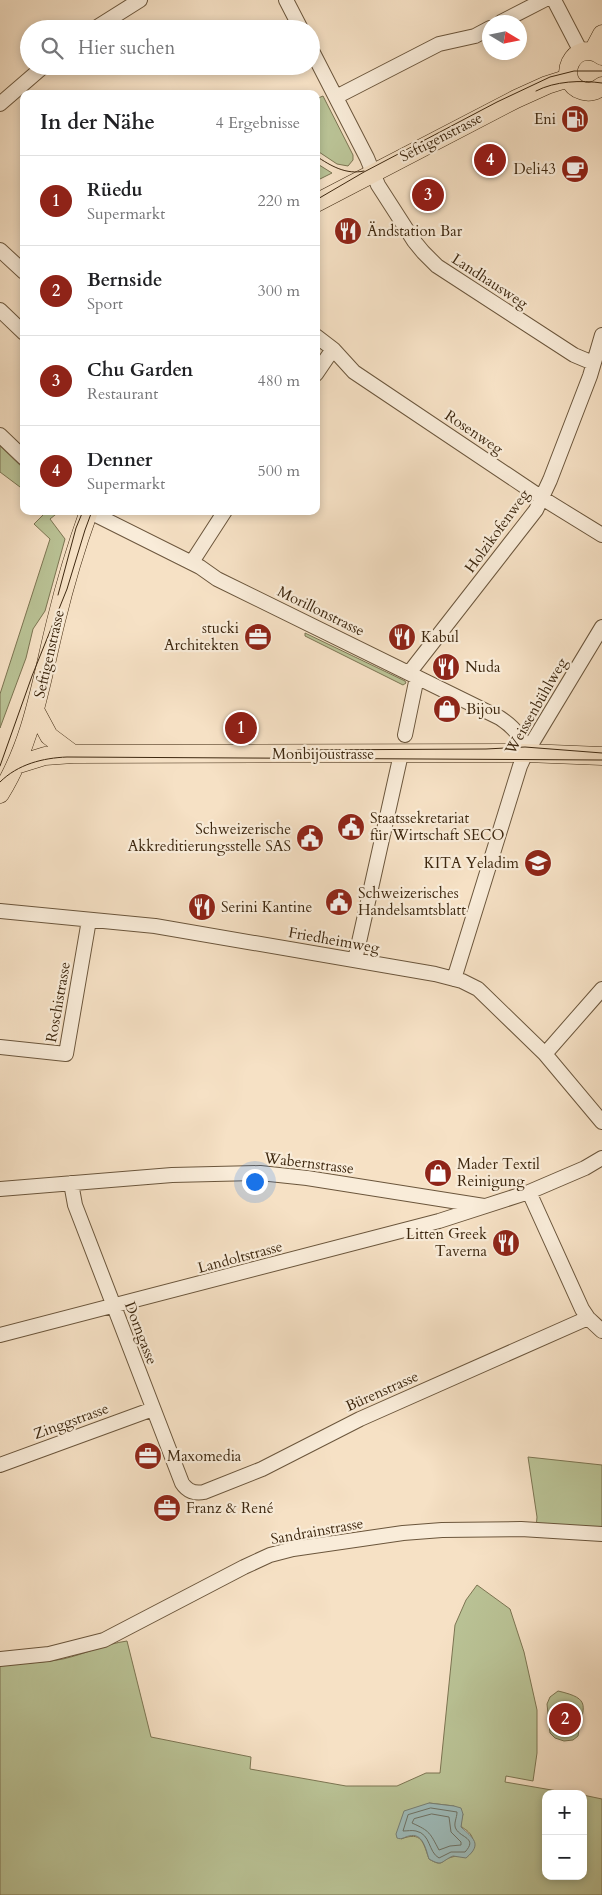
<!DOCTYPE html>
<html lang="de">
<head>
<meta charset="utf-8">
<style>
	:root { --surface:#fff; --page:#f2f2f2; --text:#202124; --muted:#757577; --line:#e0e0e0; --accent:#8f2418 }
	body { margin:0; font-family:Cardo,serif; background:var(--page); color:var(--text) }
	.controls { position:absolute; right:15px; bottom:15px; display:grid; overflow:hidden; border-radius:10px; box-shadow:0 2px 8px #0003 }
	.controls button { width:45px; height:45px; display:grid; place-items:center; padding:0; border:0; border-bottom:1px solid var(--line); background:var(--surface); color:var(--text); font:25px sans-serif }
	.compass { position:absolute; left:482px; top:15px; width:45px; height:45px; border-radius:50%; background:var(--surface); box-shadow:0 2px 8px #0003; rotate:100deg }
	.you { position:absolute; left:254px; top:1181px; width:18px; height:18px; margin:-12px; border:4px solid #fff; border-radius:50%; background:#1a73e8; box-shadow:0 0 0 8px #1a73e833 }
	.badge { display:grid; place-items:center; width:32px; height:32px; border-radius:50%; background:var(--accent); color:#fff; font-size:16px; font-weight:700 }
	.pin { position:absolute; translate:-50% -50%; border:2px solid #fff; box-shadow:0 1px 5px #0006 }
	.list { margin:0; padding:0; list-style:none }
	h2 { display:flex; justify-content:space-between; align-items:center; height:65px; margin:0; padding:0 20px; font-size:21px }
	h2 small { font-size:16px; font-weight:400; color:var(--muted) }
	.list li { display:grid; grid-template-columns:32px 1fr auto; gap:15px; align-items:center; box-sizing:border-box; height:90px; padding:0 20px; border-top:1px solid var(--line) }
	.list b { display:block; font-size:19px; white-space:nowrap }
	.list p { margin:0; font-size:16px; white-space:nowrap; color:var(--muted) }
	.list em { font-size:16px; font-style:normal; color:var(--muted) }
	.icon { flex:none; width:28px; height:28px; fill:none; stroke:currentColor; stroke-width:2; stroke-linecap:round; stroke-linejoin:round }
	.map { position:relative; flex:none; width:602px; height:1895px; overflow:hidden }
	.search { position:absolute; background:var(--surface); box-shadow:0 2px 8px #0003; left:20px; top:20px; width:300px; height:55px; display:flex; align-items:center; gap:12px; box-sizing:border-box; padding:0 18px; border-radius:28px; color:var(--muted); font-size:19px }
	.panel { position:absolute; background:var(--surface); box-shadow:0 2px 8px #0003; left:20px; top:90px; width:300px; height:425px; border-radius:10px }
	.map>svg:first-child { display:block }
</style>
</head>
<body>
<div class="map">
<svg width="602" height="1895" viewBox="0 0 602 1895">
	<rect width="100%" height="100%" fill="#f6e1c5"/>
	<filter id="stains"><feTurbulence type="fractalNoise" baseFrequency=".004" numOctaves="4"/><feColorMatrix values="0 0 0 0 .2 0 0 0 0 .09 0 0 0 0 .02 0 0 0 .5 -.17"/></filter>
	<radialGradient id="worn" r=".72"><stop offset=".6" stop-color="#630" stop-opacity="0"/><stop offset="1" stop-color="#630" stop-opacity=".3"/></radialGradient>
	<path fill="#bac396" stroke="#7c7552" fill-rule="evenodd" d="M 323,96 L 353,155 L 353,160 L 348,166 L 337,164 L 316,150 L 316,99 Z
		M 316,163 L 332,173 L 316,181 Z
		M 0,446 L 24,469 L 24,490 L 0,472 Z
		M 45,511 L 60,511 L 50,519 L 65,539 L 45,611 L 33,629 L 26,658 L 0,728 L 0,694 L 50,539 L 34,524 L 45,513 Z
		M 305,633 L 405,681 L 406,683 L 403,685 L 305,636 Z
		M 528,1457 L 602,1465 L 602,1533 L 536,1529 L 537,1517 Z
		M 477,1585 L 510,1609 L 524,1652 L 537,1710 L 537,1753 L 533,1781 L 506,1776 L 505,1782 L 575,1794 L 546,1794 L 546,1876 L 583,1876 L 583,1795 L 602,1799 L 602,1895 L 0,1895 L 0,1665 C 21,1663 42,1663 63,1659 C 85,1654 105,1644 127,1641 L 151,1737 L 251,1757 L 250,1769 L 346,1786 L 397,1786 L 426,1773 L 440,1773 L 455,1625 L 466,1600 ZM 429,1803 L 454,1806 L 463,1814 C 458,1832 463,1824 471,1835 C 473,1838 474,1844 474,1847 L 469,1855 C 464,1856 457,1855 452,1857 C 440,1860 444,1868 429,1859 C 423,1842 422,1831 401,1839 Z
		M 558,1691 C 593,1699 583,1706 578,1736 L 573,1740 L 564,1741 L 555,1738 L 550,1733 L 547,1704 L 550,1697 Z"/>
	<path fill="#9ebcbb" stroke="#778076" d="M 429,1803 L 454,1806 L 461,1808 L 463,1814 L 461,1827 C 473,1838 483,1844 466,1858 L 453,1856 C 441,1861 443,1867 429,1859 C 426,1850 423,1832 409,1836 C 404,1837 402,1840 397,1838 L 396,1834 L 404,1811 Z"/>
	<g fill="none" stroke-linecap="round" stroke-linejoin="round">
		<path stroke="#6e7265" stroke-width="1" d="M 431,1808 L 457,1812 C 457,1818 453,1824 456,1829 C 461,1838 478,1838 465,1852 L 451,1852 L 439,1858 C 428,1852 431,1834 416,1831 C 412,1830 407,1831 403,1831 L 408,1815 Z
			M 432,1814 L 449,1817 L 451,1832 L 461,1842 L 461,1845 L 450,1846 L 439,1850 C 430,1833 430,1831 412,1823 L 414,1819 Z"/>
		<g stroke="#6b563c" stroke-width="16">
			<path id="minor" d="M 286,0 L 301,29
				M 554,0 L 581,52
				M 501,22 L 544,0
				M 94,29 L 140,0
				M 311,49 L 367,158 L 378,185 L 414,241 L 423,252 L 437,266 L 574,355 L 593,363
				M 336,97 L 439,44 L 475,36 L 490,28
				M 0,104 L 44,66
				M 0,250 L 24,272
				M 0,310 L 24,333
				M 316,336 L 333,349 L 354,372 L 542,498 L 602,535
				M 316,374 L 333,349
				M 0,435 L 24,458
				M 88,511 L 200,567 L 217,579 L 500,718 C 512,726 524,737 526,753
				M 192,562 L 225,511
				M 409,673 L 536,510 L 550,480 L 590,376 L 602,335
				M 405,735 L 417,677
				M 0,911 L 155,926 L 435,974 L 462,981 L 478,989 L 545,1054 L 602,1122
				M 355,960 L 401,754
				M 454,979 L 520,766 L 526,753 L 602,627
				M 0,1047 L 66,1054 L 89,920
				M 545,1054 L 602,989
				M 71,1183 L 75,1205 L 182,1483 C 187,1491 195,1494 204,1492 L 262,1469 L 360,1419 L 588,1318
				M 0,1189 L 172,1175 L 260,1173 L 307,1178 L 484,1206
				M 529,1192 L 582,1309 L 588,1318 L 602,1331
				M 0,1335 L 439,1221 L 529,1192 L 585,1168 L 602,1158
				M 0,1465 L 153,1409
				M 0,1659 L 49,1654 L 104,1640 L 244,1567 L 270,1555 L 293,1549 L 403,1533 L 442,1530 L 521,1529 L 602,1534"/>
		</g>
		<g stroke="#3d270f" stroke-width="19">
			<path id="major" d="M 593,51 L 602,34
				M 602,56 C 573,36 553,82 583,91 C 590,93 596,91 602,86
				M 316,203 L 516,99 L 547,85 L 569,78
				M 35,710 L 49,736 L 73,754
				M 16,765 L 45,756 L 73,754 L 526,753 L 602,756
				M 0,794 C 33,741 41,681 56,621 C 65,584 76,547 89,511"/>
		</g>
		<use href="#minor" stroke="#f9ecd9" stroke-width="14"/>
		<use href="#major" stroke="#f6e1c5" stroke-width="18"/>
		<path stroke="#3d270f" stroke-width="1" d="M 536,91 C 555,81 581,80 602,83
			M 316,156 C 331,166 346,175 364,171
			M 316,200 L 364,172 L 497,102 L 550,77 L 574,71 L 602,71
			M 58,595 L 76,528 L 83,511
			M 297,750 L 486,749 L 525,747 L 602,753
			M 0,766 L 32,676 L 67,589 L 85,530 L 92,511
			M 0,782 C 18,764 43,758 67,757 L 602,760"/>
	</g>
	<defs>
		<g id="fuel-disc" transform="scale(1.4375)"><circle r="9.5" fill="#8f2418" stroke="#f9ecd9"/><path d="M-5.5-6h7V0h2V4h1.3V-2.5L3-4.5l.8-.8L6-3V5H2.5V1h-1V6h-7ZM-4.2-4.7v3.2H.2V-4.7Z" fill="#fff"/></g>
		<g id="cafe-disc" transform="scale(1.4375)"><circle r="9.5" fill="#8f2418" stroke="#f9ecd9"/><path d="M-5.5-4.5H6V0H3Q3 3.5 0 3.5H-2.5Q-5.5 3.5-5.5 0ZM3-3.2v2h1.7v-2ZM-6 4.5H4V6H-6Z" fill="#fff"/></g>
		<g id="restaurant-disc" transform="scale(1.4375)"><circle r="9.5" fill="#8f2418" stroke="#f9ecd9"/><path d="M-5-6h1v4h1v-4h1v4h1v-4h1v5L-1.5 .5V6h-2V.5L-5-1ZM5-6V6H3V1.5H1.5Q1.5-4 5-6Z" fill="#fff"/></g>
		<g id="office-disc" transform="scale(1.4375)"><circle r="9.5" fill="#8f2418" stroke="#f9ecd9"/><path d="M-6-3h4V-5.5h4V-3h4V5H-6ZM-1-4.5V-3h2v-1.5ZM-6 0V1H6V0Z" fill="#fff"/></g>
		<g id="shop-disc" transform="scale(1.4375)"><circle r="9.5" fill="#8f2418" stroke="#f9ecd9"/><path d="M-5-2.5h2.3a2.7 3.5 0 0 1 5.4 0H5L5.5 6h-11ZM-1.5-2.5h3a1.5 2.3 0 0 0-3 0Z" fill="#fff"/></g>
		<g id="civic-disc" transform="scale(1.4375)"><circle r="9.5" fill="#8f2418" stroke="#f9ecd9"/><path d="M-.6-6.5H3V-4.5H.6V-3L4-1V1h2V6H-6V1h2V-1L-.6-3ZM-1.2 2.5V6h2.4V2.5Z" fill="#fff"/></g>
		<g id="school-disc" transform="scale(1.4375)"><circle r="9.5" fill="#8f2418" stroke="#f9ecd9"/><path d="M0-5L7-2L0 1L-7-2ZM-4 1L0 2.5L4 1V4Q0 6-4 4Z" fill="#fff"/></g>
	</defs>
	<g fill-rule="evenodd">
		<use href="#fuel-disc" x="575" y="119"/>
		<use href="#cafe-disc" x="575" y="169"/>
		<use href="#restaurant-disc" x="348" y="231"/>
		<use href="#office-disc" x="258" y="637"/>
		<use href="#restaurant-disc" x="402" y="637"/>
		<use href="#restaurant-disc" x="446" y="667"/>
		<use href="#shop-disc" x="447" y="709"/>
		<use href="#civic-disc" x="351" y="827"/>
		<use href="#civic-disc" x="310" y="838"/>
		<use href="#school-disc" x="538" y="863"/>
		<use href="#civic-disc" x="339" y="902"/>
		<use href="#restaurant-disc" x="202" y="907"/>
		<use href="#shop-disc" x="438" y="1173"/>
		<use href="#restaurant-disc" x="506" y="1243"/>
		<use href="#office-disc" x="148" y="1456"/>
		<use href="#office-disc" x="167" y="1508"/>
	</g>
	<g text-anchor="middle" dominant-baseline="central" stroke-width="4.5" stroke-linejoin="round" paint-order="stroke">
		<g font-size="15" fill="#3d270f" stroke="#f9ecd9" text-anchor="start">
			<text x="556" y="119" text-anchor="end">Eni</text>
			<text x="556" y="169" text-anchor="end">Deli43</text>
			<text x="367" y="231">Ändstation Bar</text>
			<text x="239" y="628" text-anchor="end">stucki<tspan x="239" dy="17">Architekten</tspan></text>
			<text x="421" y="637">Kabul</text>
			<text x="465" y="667">Nuda</text>
			<text x="466" y="709">Bijou</text>
			<text x="370" y="818">Staatssekretariat<tspan x="370" dy="17">für Wirtschaft SECO</tspan></text>
			<text x="291" y="829" text-anchor="end">Schweizerische<tspan x="291" dy="17">Akkreditierungsstelle SAS</tspan></text>
			<text x="519" y="863" text-anchor="end">KITA Yeladim</text>
			<text x="358" y="893">Schweizerisches<tspan x="358" dy="17">Handelsamtsblatt</tspan></text>
			<text x="221" y="907">Serini Kantine</text>
			<text x="457" y="1164">Mader Textil<tspan x="457" dy="17">Reinigung</tspan></text>
			<text x="487" y="1234" text-anchor="end">Litten Greek<tspan x="487" dy="17">Taverna</tspan></text>
			<text x="167" y="1456">Maxomedia</text>
			<text x="186" y="1508">Franz &amp; René</text>
		</g>
		<g font-size="15" fill="#3d270f" stroke="#f9ecd9">
			<text transform="translate(441 137) rotate(-27)">Seftigenstrasse</text>
			<text transform="translate(490 281) rotate(33)">Landhausweg</text>
			<text transform="translate(474 432) rotate(34)">Rosenweg</text>
			<text transform="translate(497 531) rotate(-54)">Holzikofenweg</text>
			<text transform="translate(321 611) rotate(26)">Morillonstrasse</text>
			<text transform="translate(49 654) rotate(-77)">Seftigenstrasse</text>
			<text transform="translate(536 706) rotate(-60)">Weissenbühlweg</text>
			<text x="323" y="754">Monbijoustrasse</text>
			<text transform="translate(334 940) rotate(10)">Friedheimweg</text>
			<text transform="translate(58 1002) rotate(-80)">Roschistrasse</text>
			<text transform="translate(309 1163) rotate(7)">Wabernstrasse</text>
			<text transform="translate(240 1257) rotate(-15)">Landoltstrasse</text>
			<text transform="translate(141 1333) rotate(69)">Dorngasse</text>
			<text transform="translate(382 1391) rotate(-24)">Bürenstrasse</text>
			<text transform="translate(71 1421) rotate(-20)">Zinggstrasse</text>
			<text transform="translate(317 1531) rotate(-10)">Sandrainstrasse</text>
		</g>
	</g>
	<rect width="100%" height="100%" filter="url(#stains)"/>
	<rect width="100%" height="100%" fill="url(#worn)"/>
</svg>
<div class="controls">
<button>+</button>
<button>−</button>
</div>
<svg class="compass" viewBox="-18 -18 36 36"><path d="M0-13l5 13h-10z" fill="#e53935"/><path d="M0 13l5-13h-10z" fill="#757577"/></svg>
<div class="you"></div>
<div class="pin badge" style="left:241px;top:728px">1</div>
<div class="pin badge" style="left:565px;top:1719px">2</div>
<div class="pin badge" style="left:428px;top:195px">3</div>
<div class="pin badge" style="left:490px;top:160px">4</div>
<div class="search"><svg class="icon" aria-label="search" viewBox="0 0 24 24"><circle cx="10" cy="10" r="6"/><path d="M15 15l6 6"/></svg>Hier suchen</div>
<section class="panel">
<h2>In der Nähe<small>4 Ergebnisse</small></h2>
<ul class="list">
<li><span class="badge">1</span><div><b>Rüedu</b><p>Supermarkt</p></div><em>220 m</em></li>
<li><span class="badge">2</span><div><b>Bernside</b><p>Sport</p></div><em>300 m</em></li>
<li><span class="badge">3</span><div><b>Chu Garden</b><p>Restaurant</p></div><em>480 m</em></li>
<li><span class="badge">4</span><div><b>Denner</b><p>Supermarkt</p></div><em>500 m</em></li>
</ul>
</section>
</div>
</body>
</html>
